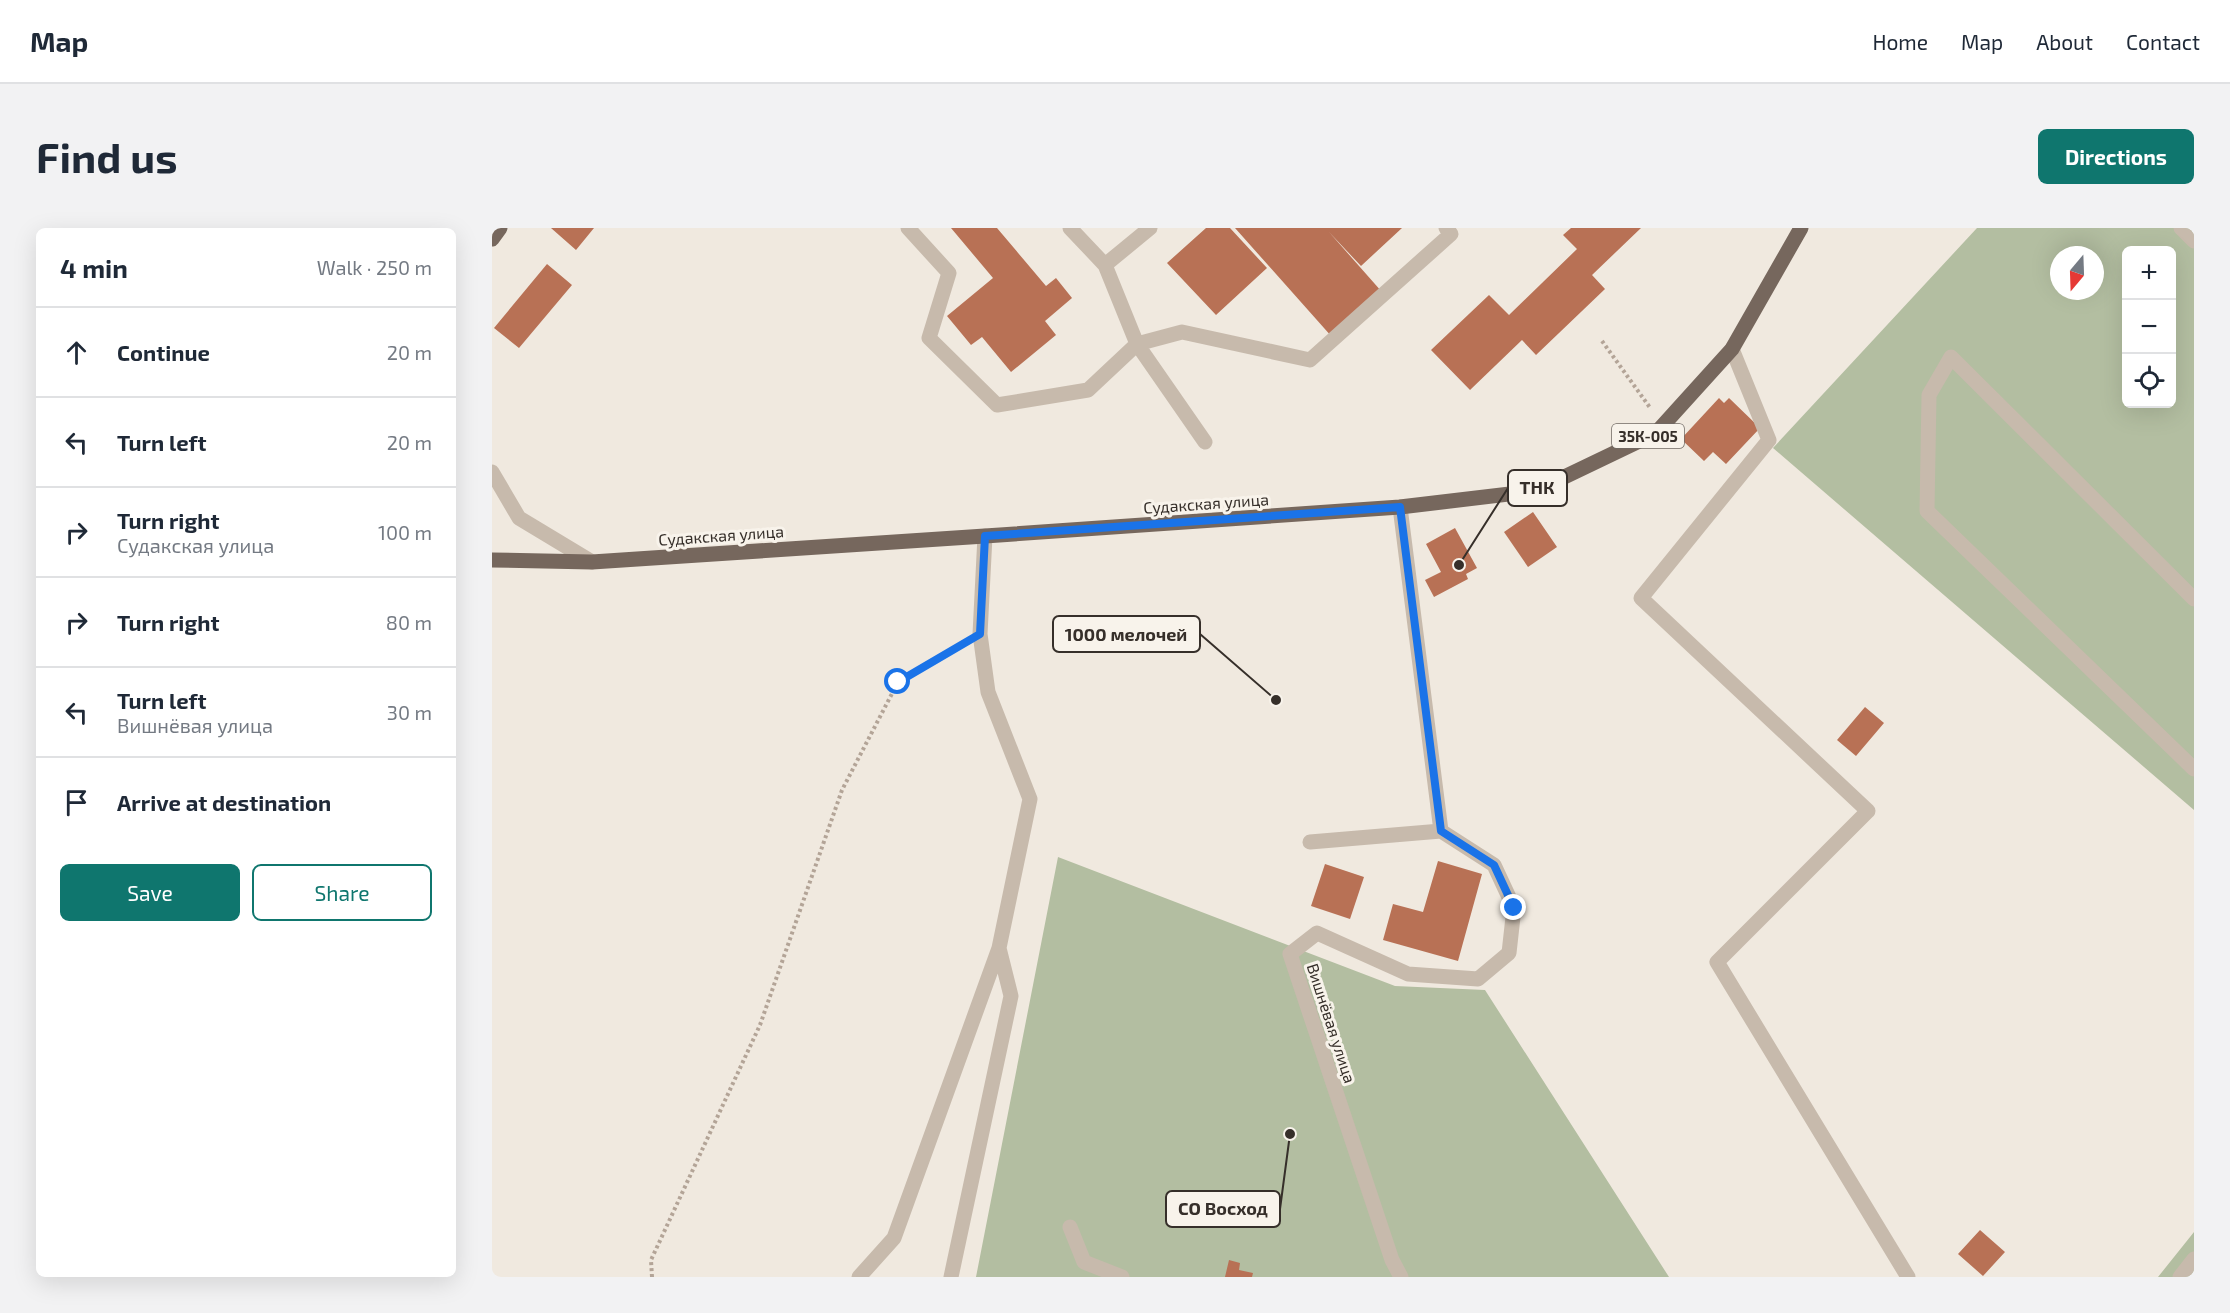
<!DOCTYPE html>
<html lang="en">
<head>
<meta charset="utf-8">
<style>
	:root { --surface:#fff; --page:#f2f2f3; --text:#1f2937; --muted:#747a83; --line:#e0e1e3; --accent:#0f766e }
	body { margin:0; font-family:"Exo 2",sans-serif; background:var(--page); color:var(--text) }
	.controls { position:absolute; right:18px; top:18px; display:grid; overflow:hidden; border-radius:9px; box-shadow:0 6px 24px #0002 }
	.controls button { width:54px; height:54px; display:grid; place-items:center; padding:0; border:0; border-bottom:2px solid var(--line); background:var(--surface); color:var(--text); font:30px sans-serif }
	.compass { position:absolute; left:1558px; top:18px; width:54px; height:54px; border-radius:50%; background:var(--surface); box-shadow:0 6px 24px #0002; rotate:199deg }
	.stop { position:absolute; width:18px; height:18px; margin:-14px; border:4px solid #1a73e8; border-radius:50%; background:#fff }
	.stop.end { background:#1a73e8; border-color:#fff; box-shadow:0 2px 6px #0008 }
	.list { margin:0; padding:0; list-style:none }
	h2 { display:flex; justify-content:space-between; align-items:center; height:78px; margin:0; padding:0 24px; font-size:26px }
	h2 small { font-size:20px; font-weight:400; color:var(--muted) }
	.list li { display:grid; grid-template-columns:39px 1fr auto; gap:18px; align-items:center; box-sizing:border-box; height:90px; padding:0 24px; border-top:2px solid var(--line) }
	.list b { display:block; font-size:22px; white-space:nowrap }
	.list p { margin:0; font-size:20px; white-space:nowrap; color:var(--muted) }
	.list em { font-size:20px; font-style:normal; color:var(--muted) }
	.actions { display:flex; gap:12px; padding:18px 24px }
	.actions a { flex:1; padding:14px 0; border:2px solid var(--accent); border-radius:9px; text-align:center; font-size:21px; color:var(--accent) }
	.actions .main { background:var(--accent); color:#fff }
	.icon { flex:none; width:33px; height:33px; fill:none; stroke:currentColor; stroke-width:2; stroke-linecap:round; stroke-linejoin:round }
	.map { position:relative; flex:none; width:1702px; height:1049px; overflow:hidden; border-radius:9px }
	header { display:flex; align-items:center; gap:36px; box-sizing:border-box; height:84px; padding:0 30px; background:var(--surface); border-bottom:2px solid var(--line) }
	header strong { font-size:28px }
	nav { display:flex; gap:33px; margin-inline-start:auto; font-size:21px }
	.intro { display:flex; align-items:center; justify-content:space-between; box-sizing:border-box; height:144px; padding:0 36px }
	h1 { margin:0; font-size:42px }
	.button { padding:15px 27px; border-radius:9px; background:var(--accent); color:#fff; font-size:21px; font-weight:700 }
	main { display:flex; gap:36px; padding:0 36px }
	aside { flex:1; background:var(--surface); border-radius:9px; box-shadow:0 6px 24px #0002 }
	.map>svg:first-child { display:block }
</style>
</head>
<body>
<header>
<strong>Map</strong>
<nav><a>Home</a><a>Map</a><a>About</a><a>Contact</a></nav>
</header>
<div class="intro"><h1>Find us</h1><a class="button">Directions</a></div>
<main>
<aside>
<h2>4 min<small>Walk · 250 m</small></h2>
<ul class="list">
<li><svg class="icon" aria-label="ahead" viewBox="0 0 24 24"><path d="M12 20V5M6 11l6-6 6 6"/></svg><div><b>Continue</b></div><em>20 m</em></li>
<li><svg class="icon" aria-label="left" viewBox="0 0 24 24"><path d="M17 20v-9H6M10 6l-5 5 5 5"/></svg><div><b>Turn left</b></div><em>20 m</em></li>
<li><svg class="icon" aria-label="right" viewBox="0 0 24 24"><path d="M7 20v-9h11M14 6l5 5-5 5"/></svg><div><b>Turn right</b><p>Судакская улица</p></div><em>100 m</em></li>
<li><svg class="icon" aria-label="right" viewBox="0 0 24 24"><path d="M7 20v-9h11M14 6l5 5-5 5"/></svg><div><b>Turn right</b></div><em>80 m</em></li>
<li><svg class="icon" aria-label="left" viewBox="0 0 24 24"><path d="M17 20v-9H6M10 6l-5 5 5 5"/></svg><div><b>Turn left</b><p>Вишнёвая улица</p></div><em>30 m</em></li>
<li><svg class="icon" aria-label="arrive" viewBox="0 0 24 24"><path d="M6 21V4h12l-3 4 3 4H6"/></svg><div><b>Arrive at destination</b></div></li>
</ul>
<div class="actions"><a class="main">Save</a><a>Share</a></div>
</aside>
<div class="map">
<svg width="1702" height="1049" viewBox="0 0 1702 1049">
	<rect width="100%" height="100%" fill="#f0e9df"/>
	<path fill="#b3bea1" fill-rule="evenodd" d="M 1485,0 L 1702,0 L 1702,582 L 1281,220 ZM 1634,22 L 1680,22 L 1680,176 L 1634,176 ZM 1567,27 L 1603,27 L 1603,63 L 1567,63 Z
		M 566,629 L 903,758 L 993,762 L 1177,1049 L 484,1049 Z
		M 1702,1004 L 1702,1049 L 1666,1049 Z"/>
	<path fill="#b87155" d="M 59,0 L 102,0 L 84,22 Z
		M 459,0 L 505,0 L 554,58 L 564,50 L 580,70 L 553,93 L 564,107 L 519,144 L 490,109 L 479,117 L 455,88 L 501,50 Z
		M 714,0 L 738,0 L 775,40 L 724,87 L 675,35 Z
		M 743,0 L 910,0 L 869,38 L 837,4 L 890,64 L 840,109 Z
		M 1079,0 L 1149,0 L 1100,47 L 1113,61 L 1044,127 L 1030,112 L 978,162 L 939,122 L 997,67 L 1017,87 L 1085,21 L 1071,7 Z
		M 55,36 L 80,57 L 27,120 L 2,100 Z
		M 1227,170 L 1232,175 L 1237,170 L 1268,200 L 1234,236 L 1221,224 L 1212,233 L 1189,211 Z
		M 1041,284 L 1065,319 L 1036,339 L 1012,304 Z
		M 963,300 L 985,340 L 974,346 L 976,351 L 942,369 L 933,352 L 949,344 L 934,316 Z
		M 1373,479 L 1392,495 L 1364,528 L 1345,512 Z
		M 946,633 L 990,646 L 966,733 L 891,712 L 901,676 L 931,684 Z
		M 833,636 L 872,649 L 858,691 L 819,678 Z
		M 1488,1002 L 1513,1024 L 1491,1048 L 1466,1026 Z
		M 737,1032 L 748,1035 L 747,1042 L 761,1045 L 760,1049 L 733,1049 Z"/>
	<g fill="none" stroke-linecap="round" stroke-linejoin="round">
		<path stroke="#b3a497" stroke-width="4" stroke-dasharray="3 3" stroke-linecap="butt" d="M 1110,113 L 1159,181
			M 160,1049 L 159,1032 L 268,797 L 350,562 L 406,454 L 469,418"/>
		<path stroke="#c7baac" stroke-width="15" d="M 416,0 L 457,45 L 437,110 L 505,177 L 596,162 L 645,116 L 713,214
			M 578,0 L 613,37
			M 658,0 L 613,37 L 645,116 L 690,104 L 818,132 L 959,6 L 954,0
			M 1689,0 L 1702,13
			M 1240,121 L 1277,212 L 1149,370 L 1376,583 L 1225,734 L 1416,1049
			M 0,244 L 27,290 L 100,334
			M 908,279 L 949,603
			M 1702,371 L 1459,129 L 1437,167 L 1435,283 L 1702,541
			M 818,614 L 949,603
			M 578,999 L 592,1034 L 630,1049
			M 367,1049 L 402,1010 L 507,720
			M 459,1049 L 519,768 L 507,720 L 538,571 L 496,464 L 488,406 L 493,308
			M 909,1049 L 900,1032 L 798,726 L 825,705 L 916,746 L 986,751 L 1017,725 L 1022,680 L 1002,637 L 949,603
			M 1688,1049 L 1702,1031"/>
		<path stroke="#76675d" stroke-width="15" d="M 0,11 L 8,0
			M 0,332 L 100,334 L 493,308 L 908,279 L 1043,263 L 1164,205 L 1240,121 L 1309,0"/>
	</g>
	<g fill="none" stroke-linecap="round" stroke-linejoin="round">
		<path stroke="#1a73e8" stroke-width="8" d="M 406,454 L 488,406 L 493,308 L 908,279 L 949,603 L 1002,637 L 1022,680"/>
	</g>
	<g text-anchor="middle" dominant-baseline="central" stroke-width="6" stroke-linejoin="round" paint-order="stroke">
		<rect fill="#f8f3eb" stroke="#706a64" stroke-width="1.5" x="1120" y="196" width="72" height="24" rx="4.5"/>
		<g font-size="15" font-weight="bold" fill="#362f2a">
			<text x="1156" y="208">35К-005</text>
		</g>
		<g font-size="16" fill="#362f2a" stroke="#f8f3eb">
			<text transform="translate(714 275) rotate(-4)">Судакская улица</text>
			<text transform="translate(229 307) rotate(-4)">Судакская улица</text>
			<text transform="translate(840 795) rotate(72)">Вишнёвая улица</text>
		</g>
	</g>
	<path fill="none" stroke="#362f2a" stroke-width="2" d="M967 337L1016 260M784 472L708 406M798 906L788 981"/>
	<g fill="#362f2a" stroke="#f8f3eb" stroke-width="2">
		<circle cx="967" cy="337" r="6"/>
		<circle cx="784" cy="472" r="6"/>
		<circle cx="798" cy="906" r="6"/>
	</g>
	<g fill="#f8f3eb" stroke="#362f2a" stroke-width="2">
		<rect x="1016" y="242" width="59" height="36" rx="6"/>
		<rect x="561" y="388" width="147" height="36" rx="6"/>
		<rect x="674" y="963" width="114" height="36" rx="6"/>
	</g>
	<g font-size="18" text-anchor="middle" font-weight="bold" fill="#362f2a">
		<text x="1045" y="266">ТНК</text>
		<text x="634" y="413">1000 мелочей</text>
		<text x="731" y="987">СО Восход</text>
	</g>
</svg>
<div class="controls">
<button>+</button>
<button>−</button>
<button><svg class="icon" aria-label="locate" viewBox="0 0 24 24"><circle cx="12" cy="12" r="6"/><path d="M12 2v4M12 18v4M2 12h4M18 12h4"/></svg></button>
</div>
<svg class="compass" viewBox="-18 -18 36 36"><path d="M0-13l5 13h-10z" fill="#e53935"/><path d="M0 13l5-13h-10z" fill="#747a83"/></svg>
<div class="stop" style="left:406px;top:454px"></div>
<div class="stop end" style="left:1022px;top:680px"></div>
</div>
</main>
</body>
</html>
